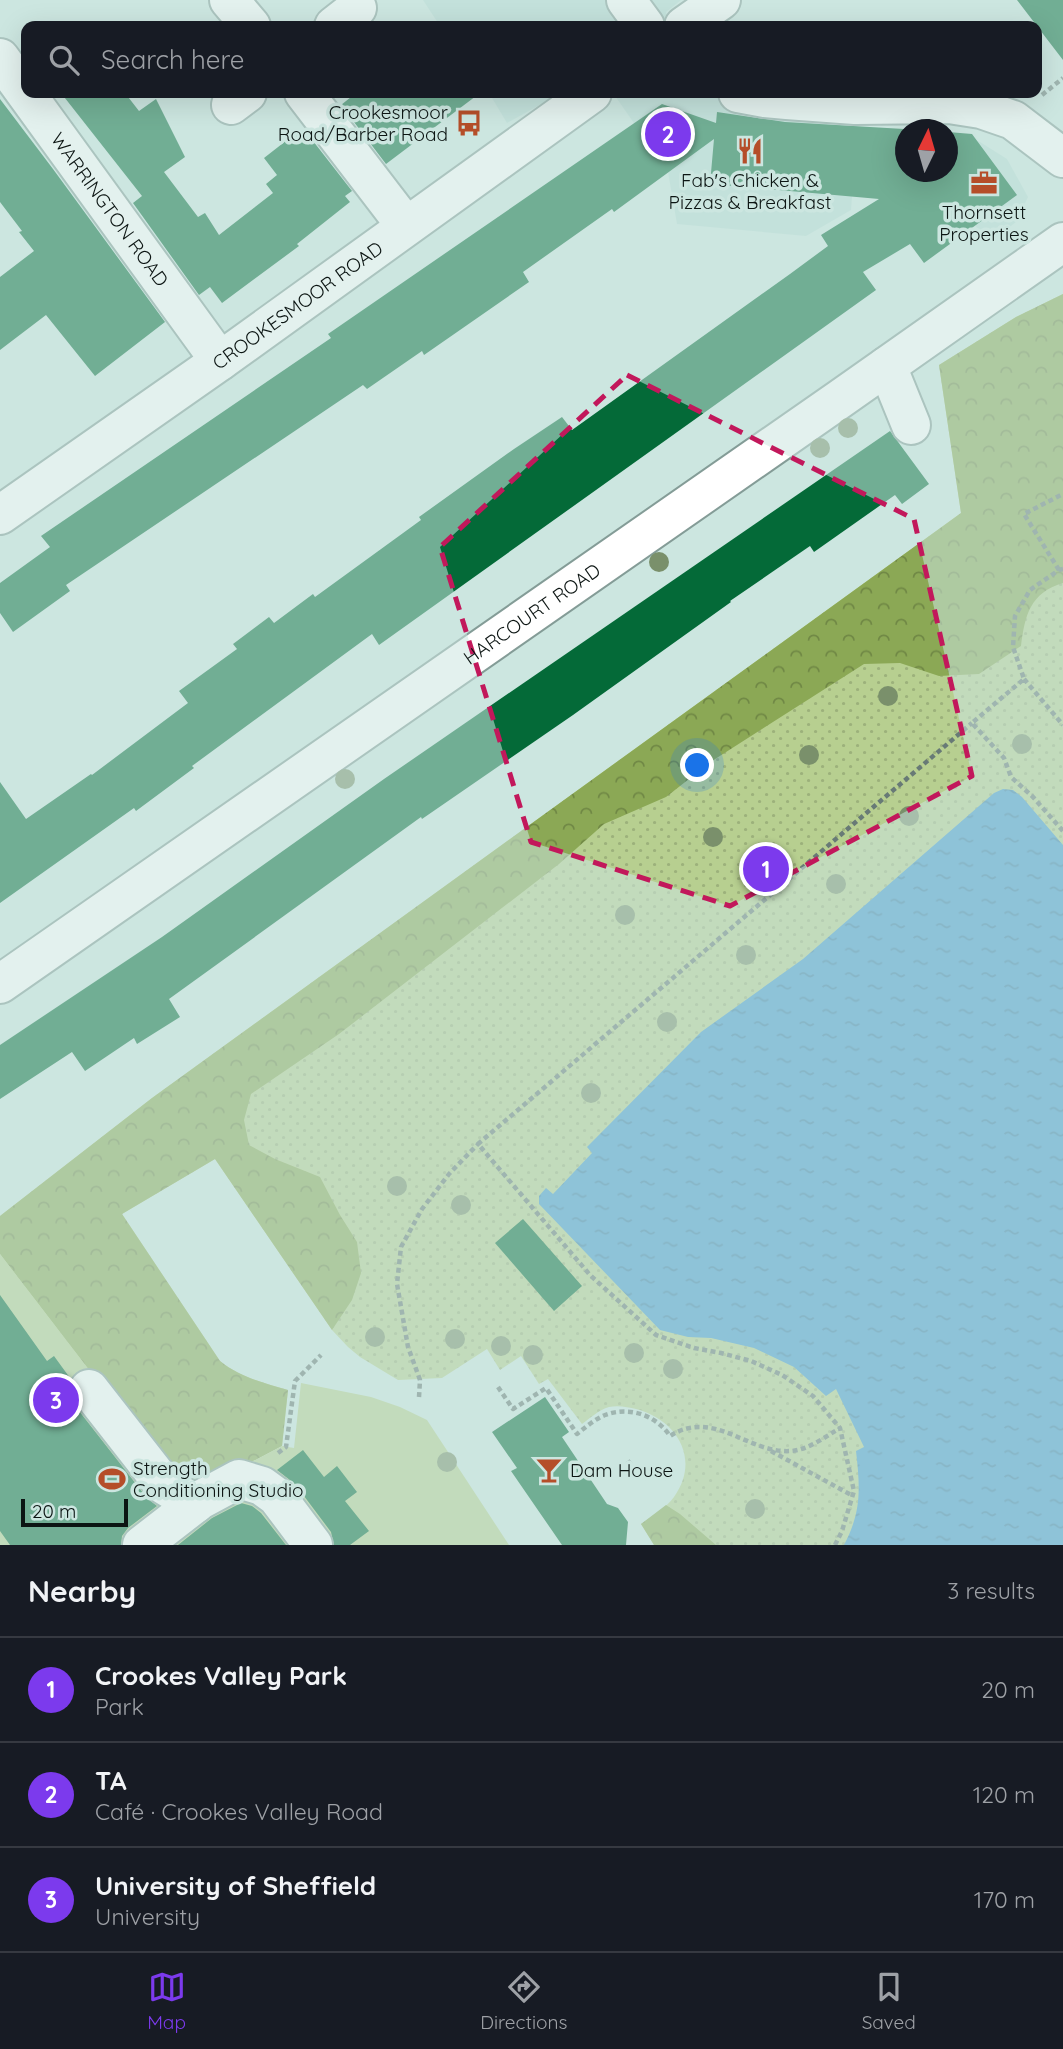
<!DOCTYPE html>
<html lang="en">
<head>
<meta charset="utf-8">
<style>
	:root { --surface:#171b24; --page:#242831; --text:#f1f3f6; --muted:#9ea1a6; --line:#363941; --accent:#7c3aed }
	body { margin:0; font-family:Quicksand,sans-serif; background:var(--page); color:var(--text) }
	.compass { position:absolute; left:895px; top:119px; width:63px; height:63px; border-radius:50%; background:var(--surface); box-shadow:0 7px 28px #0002; rotate:5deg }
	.scale { position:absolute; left:21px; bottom:18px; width:107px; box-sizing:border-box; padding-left:7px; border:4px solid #0c1513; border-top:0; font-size:19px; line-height:24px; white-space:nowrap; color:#0c1513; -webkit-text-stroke:5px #cce6e0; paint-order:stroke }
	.you { position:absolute; left:698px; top:766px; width:24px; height:24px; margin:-18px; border:5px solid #fff; border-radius:50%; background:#1a73e8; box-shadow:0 0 0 10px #1a73e833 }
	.badge { display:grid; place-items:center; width:46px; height:46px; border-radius:50%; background:var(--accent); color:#fff; font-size:23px; font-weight:700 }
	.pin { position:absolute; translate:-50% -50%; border:4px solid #fff; box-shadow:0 2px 7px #0006 }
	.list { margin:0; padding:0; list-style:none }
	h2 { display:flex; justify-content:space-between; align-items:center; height:91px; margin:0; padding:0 28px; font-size:30px }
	h2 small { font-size:23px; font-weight:400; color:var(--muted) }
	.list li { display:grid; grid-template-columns:46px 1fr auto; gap:21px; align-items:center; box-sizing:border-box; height:105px; padding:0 28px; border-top:2px solid var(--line) }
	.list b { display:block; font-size:26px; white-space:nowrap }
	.list p { margin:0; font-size:23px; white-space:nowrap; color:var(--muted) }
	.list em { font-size:23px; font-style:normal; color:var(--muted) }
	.icon { flex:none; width:38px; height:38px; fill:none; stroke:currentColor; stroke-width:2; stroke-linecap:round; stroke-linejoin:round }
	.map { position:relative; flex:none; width:1063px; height:1545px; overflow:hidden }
	.search { position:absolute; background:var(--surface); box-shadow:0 7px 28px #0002; left:21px; right:21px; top:21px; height:77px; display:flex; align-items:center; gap:18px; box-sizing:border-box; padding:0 24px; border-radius:14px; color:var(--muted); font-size:26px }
	.sheet { height:406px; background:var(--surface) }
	nav { display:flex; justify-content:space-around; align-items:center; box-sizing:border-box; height:98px; border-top:2px solid var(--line); background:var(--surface); font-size:19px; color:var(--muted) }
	nav a { display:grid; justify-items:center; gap:4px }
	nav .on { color:var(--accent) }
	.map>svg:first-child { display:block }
</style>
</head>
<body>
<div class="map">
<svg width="1063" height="1545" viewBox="0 0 1063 1545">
	<defs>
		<pattern id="grass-dots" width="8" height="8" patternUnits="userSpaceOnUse" patternTransform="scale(1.75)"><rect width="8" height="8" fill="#b7cf90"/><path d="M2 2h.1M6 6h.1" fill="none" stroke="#9cb17b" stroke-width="1.8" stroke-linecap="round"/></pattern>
		<pattern id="forest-crowns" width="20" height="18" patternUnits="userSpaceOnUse" patternTransform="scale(1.75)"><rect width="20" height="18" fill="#8ba855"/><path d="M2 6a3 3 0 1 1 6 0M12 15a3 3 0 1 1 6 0" fill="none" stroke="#708845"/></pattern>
		<pattern id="water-ripples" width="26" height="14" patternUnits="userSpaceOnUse" patternTransform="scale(1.75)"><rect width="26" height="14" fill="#4399cf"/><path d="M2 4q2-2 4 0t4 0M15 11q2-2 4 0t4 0" fill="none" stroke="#367ca7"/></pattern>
	</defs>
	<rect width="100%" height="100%" fill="#cce6e0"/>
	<path fill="#b9dcd5" d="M 423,0 L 681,0 L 666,12 L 669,26 L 440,26 Z
		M 489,93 L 561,93 L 507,123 Z
		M 613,93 L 725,93 L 858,117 L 851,210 L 806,236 L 677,224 L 668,172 Z
		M 948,131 L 980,142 L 1007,159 L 1028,197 L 1016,222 L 988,244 L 939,173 L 948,172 Z"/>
	<path fill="url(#grass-dots)" d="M 1063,294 L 1063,1545 L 654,1545 L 641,1524 C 652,1516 666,1508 674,1497 C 701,1459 677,1420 636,1409 C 628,1407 618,1405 609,1407 C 599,1410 590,1418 582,1424 L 548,1379 L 539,1384 L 521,1356 L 500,1370 L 487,1349 L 442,1378 L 398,1380 L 360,1357 L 348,1347 L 332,1330 L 215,1159 L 122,1214 L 220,1361 C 240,1377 263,1383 288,1390 L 282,1446 L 215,1481 L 0,1307 L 0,1216 L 152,1098 L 961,513 L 939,365 L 1016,317 Z"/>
	<path fill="url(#forest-crowns)" d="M 1063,294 L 1063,583 C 1030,593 1025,615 1021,646 L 979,674 L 939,676 L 900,663 L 864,664 L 712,761 L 666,797 L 604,824 L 559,864 L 339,1034 L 251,1094 L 244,1120 L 249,1145 L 275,1159 L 320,1177 L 340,1215 L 357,1242 L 361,1273 L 352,1300 L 332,1330 L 215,1159 L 122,1214 L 220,1361 C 240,1377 263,1383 288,1390 L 282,1446 L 215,1481 L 159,1461 L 0,1254 L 0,1216 L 152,1098 L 961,513 L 939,365 L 1016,317 Z
		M 666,1505 L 680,1514 L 716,1545 L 654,1545 L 641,1524 Z"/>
	<path fill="#b7cf90" d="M 0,1254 L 159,1461 L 215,1481 L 282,1446 L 294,1448 L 301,1383 L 371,1397 L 400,1407 L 427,1420 L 509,1545 L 0,1545 Z"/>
	<path fill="url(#water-ripples)" d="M 1003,789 L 1013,790 L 1022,797 L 1063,845 L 1063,1545 L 844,1545 C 862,1511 860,1487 856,1451 L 864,1447 L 836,1389 L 826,1396 L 794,1367 L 754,1348 L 711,1338 L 688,1337 L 660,1330 L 539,1204 L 539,1196 L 546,1188 L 553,1194 L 592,1153 L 587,1147 L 701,1032 L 803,959 L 994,793 Z"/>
	<path fill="#046a38" d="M 1017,0 L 1063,0 L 1063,60 Z
		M 61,93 L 125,93 L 139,111 L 156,99 L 185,157 L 164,172 L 198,217 L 205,213 L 219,235 L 273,193 L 266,184 L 277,175 L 264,158 L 296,133 L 299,137 L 306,132 L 352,191 L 345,196 L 350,202 L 297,244 L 299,246 L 222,303 L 210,287 L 199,295 L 133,203 L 142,196 Z
		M 356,93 L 480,93 L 386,164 L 341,105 Z
		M 0,99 L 53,169 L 165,322 L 95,376 L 46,315 L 0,350 L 0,277 L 34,251 L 19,232 L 22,231 L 0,202 Z
		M 662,104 L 716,123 L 717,112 L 785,122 L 921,130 L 906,130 L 906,172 L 948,172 L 948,132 L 972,134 L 1017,195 L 924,263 L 910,244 L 863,272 L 876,290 L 379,645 L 372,634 L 192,766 L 194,768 L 136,811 L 134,808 L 0,903 L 0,782 L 26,819 L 91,774 L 92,775 L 188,703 L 179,691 L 237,649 L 233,644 L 269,617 L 274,623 L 313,594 L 315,597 L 421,520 L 419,517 L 514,449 L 562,417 L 572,430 L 790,274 L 828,246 L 821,235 L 879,199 L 710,184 L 714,139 L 614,212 L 612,209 L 523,272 L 529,282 L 424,355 L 422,351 L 367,389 L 363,385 L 66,585 L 70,591 L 13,632 L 0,613 L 0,583 L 50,547 L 41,536 L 331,338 L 328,334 Z
		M 890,431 L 929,484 L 902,504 L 895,495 L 814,552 L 810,546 L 730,601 L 731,602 L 573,715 L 422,819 L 421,817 L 169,999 L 180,1017 L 137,1044 L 134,1038 L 85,1071 L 72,1052 L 0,1099 L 0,1045 L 162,937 L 384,779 Z
		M 523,1219 L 582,1286 L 554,1311 L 495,1243 Z
		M 0,1295 L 47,1361 L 54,1356 L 70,1378 L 67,1391 L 72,1402 L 147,1498 L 157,1506 L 128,1528 L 122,1536 L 121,1545 L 10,1545 L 0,1531 Z
		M 545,1397 L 569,1432 L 562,1437 L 607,1504 L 618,1508 L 628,1522 L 626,1545 L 562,1545 L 511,1471 L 517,1468 L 492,1432 Z
		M 303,1450 L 324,1477 L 337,1466 L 357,1492 L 345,1501 L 369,1531 L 350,1545 L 334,1545 L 331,1532 L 295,1484 L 277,1470 Z
		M 241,1503 L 252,1506 L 261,1513 L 286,1545 L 178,1545 L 212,1518 Z"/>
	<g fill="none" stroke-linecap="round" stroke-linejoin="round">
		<g stroke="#849c97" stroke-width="42">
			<g id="minor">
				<path d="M 229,0 L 251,26"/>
				<path d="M 626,0 L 645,26"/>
				<path d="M 334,26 L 357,8"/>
				<path d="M 684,26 L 721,0"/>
				<path id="s1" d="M 0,58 L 220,361"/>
				<path d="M 304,93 L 406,226"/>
				<path d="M 738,93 L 765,98 L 787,100 L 855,105 L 949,104 L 981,109 L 1013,120 L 1063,158"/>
				<path d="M 231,105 L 247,93"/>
				<path d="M 887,366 L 911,425"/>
				<path id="s2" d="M 0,515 L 220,361 L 592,93"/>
				<path id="s3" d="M 0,984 L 840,399 L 1063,242"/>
				<path d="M 89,1389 L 164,1485 L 195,1504"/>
				<path d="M 142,1545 L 200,1500 L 239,1479 L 262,1486 L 277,1497 L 313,1545"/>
			</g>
		</g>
		<path stroke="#687a76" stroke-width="4.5" stroke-dasharray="5 3.5" stroke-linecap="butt" d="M 1042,95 L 1063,78
			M 1063,569 L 1059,570 L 1030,590 L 1015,616 L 1013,647 L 1024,679 L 972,723 L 1004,758 L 1011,777 L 1033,797 L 1063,831
			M 1059,570 L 1024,514 L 1063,494
			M 1024,679 L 1063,725
			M 498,1387 L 513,1409 L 546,1388 L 577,1434 C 586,1427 595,1419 605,1415 C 629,1406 656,1415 670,1436 C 714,1408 748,1454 791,1451 C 808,1450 825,1437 840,1428
			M 419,1397 L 420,1380 L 408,1347 L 397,1284 L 401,1247 L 422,1209 L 449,1174 L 478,1144
			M 771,1451 L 853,1496
			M 278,1453 L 286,1447 L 295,1381 L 321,1355
			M 627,1464 L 631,1461
			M 835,1545 L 842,1531 L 854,1491 L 840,1428 L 813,1396 L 782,1375 L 751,1361 L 721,1353 L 694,1348 L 656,1335 L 590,1275 L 478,1144 L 972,723"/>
		<use href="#minor" stroke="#fff" stroke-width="38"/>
	</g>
	<g fill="#7a906b">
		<circle cx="848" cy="428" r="10"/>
		<circle cx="820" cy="448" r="10"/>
		<circle cx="659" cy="562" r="10"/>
		<circle cx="888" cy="696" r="10"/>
		<circle cx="1022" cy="744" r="10"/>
		<circle cx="809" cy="755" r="10"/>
		<circle cx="345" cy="779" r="10"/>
		<circle cx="909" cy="816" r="10"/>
		<circle cx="713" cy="837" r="10"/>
		<circle cx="836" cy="884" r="10"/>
		<circle cx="625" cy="915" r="10"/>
		<circle cx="746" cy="955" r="10"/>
		<circle cx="667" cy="1022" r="10"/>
		<circle cx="591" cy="1093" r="10"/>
		<circle cx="397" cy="1186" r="10"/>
		<circle cx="461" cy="1205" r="10"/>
		<circle cx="375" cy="1337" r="10"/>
		<circle cx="455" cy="1339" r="10"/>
		<circle cx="501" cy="1346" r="10"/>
		<circle cx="634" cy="1353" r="10"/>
		<circle cx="533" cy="1355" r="10"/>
		<circle cx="673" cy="1369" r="10"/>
		<circle cx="447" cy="1462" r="10"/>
		<circle cx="755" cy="1509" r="10"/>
	</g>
	<path d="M0 0H1063V1545H0ZM 627,375 L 914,519 L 972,776 L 730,906 L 531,842 L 440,547 Z" fill="#cce6e0" fill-opacity=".55" fill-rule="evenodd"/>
	<path fill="none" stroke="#c2185b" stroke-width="5" stroke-dasharray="14 9" stroke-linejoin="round" d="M 627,375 L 914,519 L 972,776 L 730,906 L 531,842 L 440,547 Z"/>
	<defs>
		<g id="bus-bare" transform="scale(2.1)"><path d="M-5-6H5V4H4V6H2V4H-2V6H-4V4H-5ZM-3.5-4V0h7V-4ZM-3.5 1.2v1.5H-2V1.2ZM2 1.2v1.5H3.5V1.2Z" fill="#b54e29" stroke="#cce6e0" stroke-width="2.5" paint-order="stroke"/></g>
		<g id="restaurant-bare" transform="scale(2.1)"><path d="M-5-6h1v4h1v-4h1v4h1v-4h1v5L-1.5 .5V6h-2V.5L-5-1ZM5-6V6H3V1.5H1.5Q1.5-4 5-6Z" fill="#b54e29" stroke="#cce6e0" stroke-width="2.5" paint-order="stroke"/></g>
		<g id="office-bare" transform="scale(2.1)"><path d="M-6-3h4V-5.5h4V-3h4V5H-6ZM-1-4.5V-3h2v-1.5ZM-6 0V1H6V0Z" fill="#b54e29" stroke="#cce6e0" stroke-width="2.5" paint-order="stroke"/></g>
		<g id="bar-bare" transform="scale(2.1)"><path d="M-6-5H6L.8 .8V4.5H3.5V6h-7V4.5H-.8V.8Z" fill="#b54e29" stroke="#cce6e0" stroke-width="2.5" paint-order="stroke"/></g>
		<g id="stadium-bare" transform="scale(2.1)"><path d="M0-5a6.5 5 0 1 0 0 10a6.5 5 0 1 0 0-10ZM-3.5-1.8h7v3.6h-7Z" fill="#b54e29" stroke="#cce6e0" stroke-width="2.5" paint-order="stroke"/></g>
	</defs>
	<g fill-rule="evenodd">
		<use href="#bus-bare" x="469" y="123"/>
		<use href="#restaurant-bare" x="750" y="151"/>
		<use href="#office-bare" x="984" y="183"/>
		<use href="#bar-bare" x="549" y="1470"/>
		<use href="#stadium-bare" x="112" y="1479"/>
	</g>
	<g text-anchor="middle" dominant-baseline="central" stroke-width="7" stroke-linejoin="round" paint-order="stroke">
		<g font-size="19" fill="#0c1513" stroke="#cce6e0">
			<text x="448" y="112" text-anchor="end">Crookesmoor<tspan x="448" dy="22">Road/Barber Road</tspan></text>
			<text x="750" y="180">Fab's Chicken &amp;<tspan x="750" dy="22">Pizzas &amp; Breakfast</tspan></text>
			<text x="984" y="212">Thornsett<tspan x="984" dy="22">Properties</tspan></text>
			<text x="133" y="1468" text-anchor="start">Strength<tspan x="133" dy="22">Conditioning Studio</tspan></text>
			<text x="570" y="1470" text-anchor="start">Dam House</text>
		</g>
		<g font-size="19" fill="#0c1513" stroke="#cce6e0">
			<text stroke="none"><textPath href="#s1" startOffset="187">WARRINGTON ROAD</textPath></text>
			<text stroke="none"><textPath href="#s2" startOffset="364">CROOKESMOOR ROAD</textPath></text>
			<text stroke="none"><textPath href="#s3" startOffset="648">HARCOURT ROAD</textPath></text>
		</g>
	</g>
</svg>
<svg class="compass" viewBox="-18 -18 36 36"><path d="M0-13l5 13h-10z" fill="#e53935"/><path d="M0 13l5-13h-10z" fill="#9ea1a6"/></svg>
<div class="scale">20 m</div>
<div class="you"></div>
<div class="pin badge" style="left:766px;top:869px">1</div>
<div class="pin badge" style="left:668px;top:134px">2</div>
<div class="pin badge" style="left:56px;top:1400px">3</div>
<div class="search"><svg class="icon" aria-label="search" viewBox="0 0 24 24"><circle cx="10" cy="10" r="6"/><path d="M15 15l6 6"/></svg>Search here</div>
</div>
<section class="sheet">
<h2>Nearby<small>3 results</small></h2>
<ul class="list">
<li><span class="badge">1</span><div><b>Crookes Valley Park</b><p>Park</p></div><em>20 m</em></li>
<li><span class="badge">2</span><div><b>TA</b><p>Café · Crookes Valley Road</p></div><em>120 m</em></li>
<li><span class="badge">3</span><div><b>University of Sheffield</b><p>University</p></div><em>170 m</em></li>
</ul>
</section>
<nav>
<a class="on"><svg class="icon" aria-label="map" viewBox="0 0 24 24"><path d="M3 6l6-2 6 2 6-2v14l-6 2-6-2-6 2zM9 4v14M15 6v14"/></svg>Map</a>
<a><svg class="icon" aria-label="directions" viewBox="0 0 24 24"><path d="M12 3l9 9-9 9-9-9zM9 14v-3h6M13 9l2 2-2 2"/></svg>Directions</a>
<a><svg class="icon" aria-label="saved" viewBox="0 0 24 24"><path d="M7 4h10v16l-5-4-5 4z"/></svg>Saved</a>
</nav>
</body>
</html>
